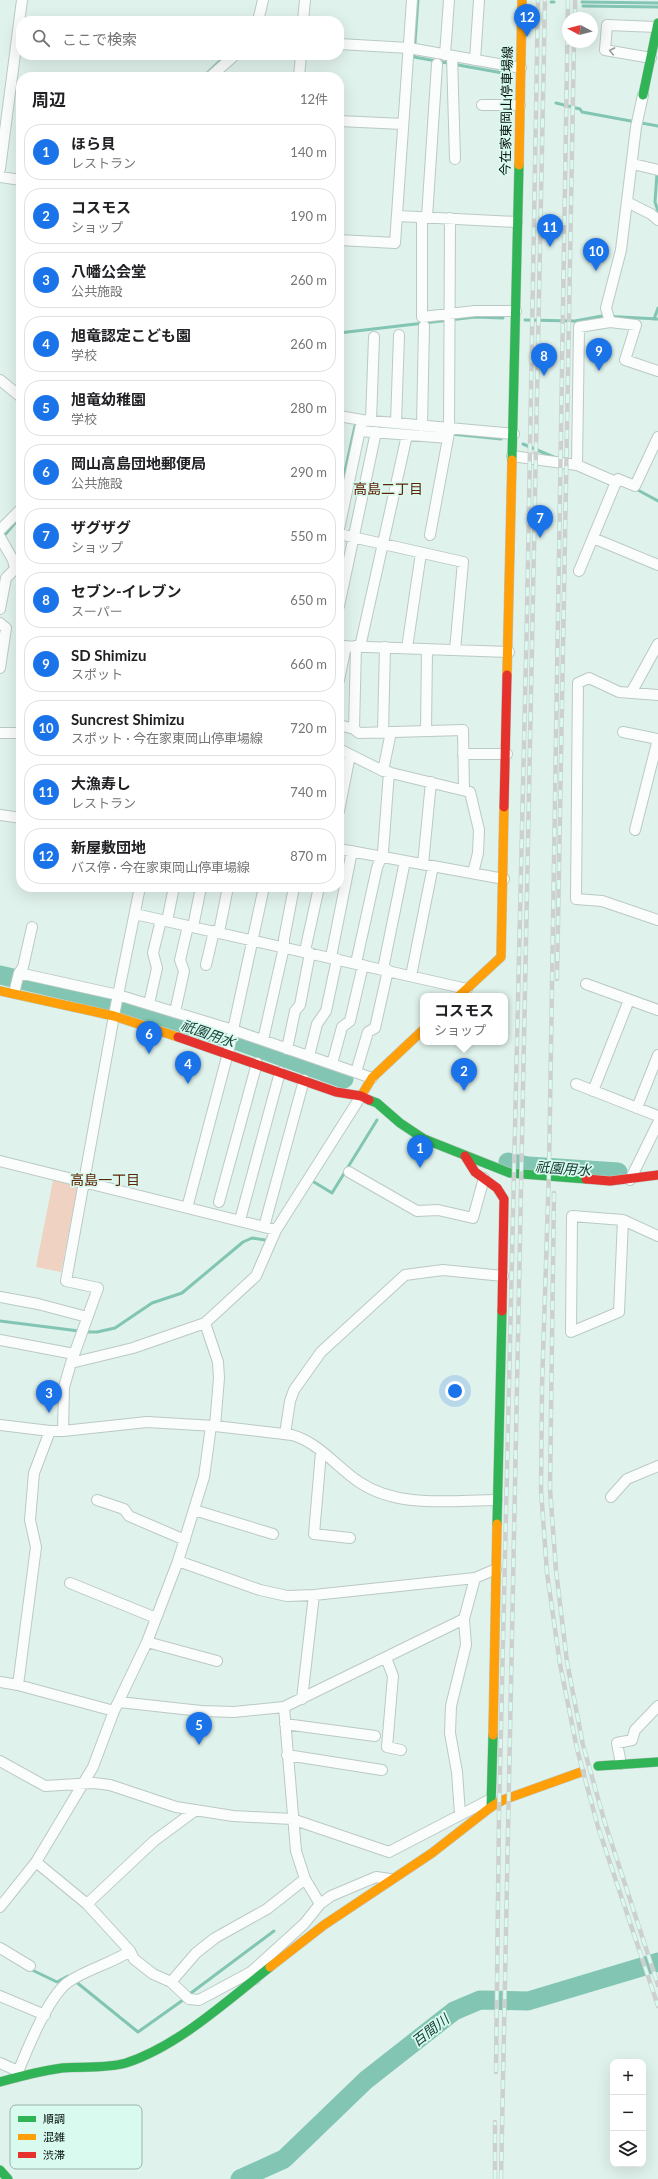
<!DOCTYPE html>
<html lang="ja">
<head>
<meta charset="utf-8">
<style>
	:root { --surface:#fff; --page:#f6f6f6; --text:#202124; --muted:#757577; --line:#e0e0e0; --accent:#1a73e8 }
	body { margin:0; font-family:Lato,"Noto Sans JP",sans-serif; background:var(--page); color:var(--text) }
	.controls { position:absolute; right:12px; bottom:12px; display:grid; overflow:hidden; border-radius:8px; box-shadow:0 4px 16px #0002 }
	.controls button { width:36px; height:36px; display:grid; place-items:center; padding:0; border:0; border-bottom:1px solid var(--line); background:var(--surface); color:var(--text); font:20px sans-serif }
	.compass { position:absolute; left:562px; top:12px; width:36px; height:36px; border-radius:50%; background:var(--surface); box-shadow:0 4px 16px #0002; rotate:277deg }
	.you { position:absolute; left:455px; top:1391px; width:14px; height:14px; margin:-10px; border:3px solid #fff; border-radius:50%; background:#1a73e8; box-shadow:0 0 0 6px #1a73e833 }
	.badge { display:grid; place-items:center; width:26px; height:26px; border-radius:50%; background:var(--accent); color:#fff; font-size:13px; font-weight:700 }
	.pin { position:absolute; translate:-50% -33px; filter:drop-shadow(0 1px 2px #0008) }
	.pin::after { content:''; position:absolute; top:21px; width:14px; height:12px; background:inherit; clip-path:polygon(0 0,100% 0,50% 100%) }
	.popup { position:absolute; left:420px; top:993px; width:88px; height:52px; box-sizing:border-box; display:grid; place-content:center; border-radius:8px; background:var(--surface); filter:drop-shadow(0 1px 3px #0005); font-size:13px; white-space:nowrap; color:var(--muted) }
	.popup b { font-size:15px; color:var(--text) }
	.popup::after { content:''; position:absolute; left:50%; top:100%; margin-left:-8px; border:8px solid transparent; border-top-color:var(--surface) }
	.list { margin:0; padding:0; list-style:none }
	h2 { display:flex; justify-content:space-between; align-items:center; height:52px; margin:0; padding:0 16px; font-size:17px }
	h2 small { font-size:13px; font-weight:400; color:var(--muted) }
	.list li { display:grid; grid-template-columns:26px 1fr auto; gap:12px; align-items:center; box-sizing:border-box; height:56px; margin:0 8px 8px; padding:0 8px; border:1px solid var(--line); border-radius:16px }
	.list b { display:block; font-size:15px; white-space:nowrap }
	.list p { margin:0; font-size:13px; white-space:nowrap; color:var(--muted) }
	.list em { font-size:13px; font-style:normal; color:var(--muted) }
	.icon { flex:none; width:22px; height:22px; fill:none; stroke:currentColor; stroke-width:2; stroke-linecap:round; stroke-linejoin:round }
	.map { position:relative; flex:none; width:658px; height:2179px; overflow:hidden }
	.search { position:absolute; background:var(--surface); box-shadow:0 4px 16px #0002; left:16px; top:16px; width:328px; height:44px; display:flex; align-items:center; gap:10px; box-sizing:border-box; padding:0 14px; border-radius:16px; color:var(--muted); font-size:15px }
	.panel { position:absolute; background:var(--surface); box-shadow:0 4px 16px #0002; left:16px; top:72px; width:328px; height:820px; border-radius:16px }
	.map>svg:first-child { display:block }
</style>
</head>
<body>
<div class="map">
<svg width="658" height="2179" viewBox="0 0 658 2179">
	<rect width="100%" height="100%" fill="#e0f2ec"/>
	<path fill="#efd2c2" d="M 53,1180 L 78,1185 L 61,1272 L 36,1267 Z"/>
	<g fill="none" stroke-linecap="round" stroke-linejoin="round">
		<path stroke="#82c5b3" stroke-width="3" d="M 418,0 L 414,57 L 508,74 L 507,84 L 510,85
			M 551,2 L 554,2
			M 582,2 L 658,3
			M 583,6 L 658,7
			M 203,77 L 226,55
			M 556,103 L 580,109 L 582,112 L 658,126
			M 657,173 L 655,202 L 658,211
			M 654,319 L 658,308
			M 525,320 L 575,321 L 602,316 L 658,319
			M 339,333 L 475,317 L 503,318
			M 451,434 L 501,439
			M 523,444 L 556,458
			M 636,489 L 658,501
			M 339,498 L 355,426 L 357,426
			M 3,537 L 21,516
			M 314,1182 L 332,1193 L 377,1120
			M 0,1321 L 79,1331
			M 85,1332 L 97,1332 L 115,1328 L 152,1303 L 182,1293 L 243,1242 L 252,1238 L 265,1240
			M 30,1969 L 57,1982 L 68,1976 L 71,1978
			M 75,1981 L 138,2032 L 183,2000
			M 191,1993 L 274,1931"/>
		<path stroke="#82c5b3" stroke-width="19" d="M 0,975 L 123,1004 L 238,1041 L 344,1079
			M 508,1162 L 528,1166 L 618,1172
			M 240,2179 L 284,2159 L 366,2080 L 454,2011 L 480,2000 L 528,2001 L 658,1962"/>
		<g stroke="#bbc9c4" stroke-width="12">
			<path id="street" d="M 258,21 L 263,0
				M 303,21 L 305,0
				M 339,44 L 409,48 L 521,68
				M 445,55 L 449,0
				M 452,56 L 455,159
				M 651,58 L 605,50 L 607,25 L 657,27
				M 475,60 L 479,0
				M 210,77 L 235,55
				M 299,77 L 301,55
				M 482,105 L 520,105
				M 339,121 L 403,124
				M 633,164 L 658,170
				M 0,169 L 22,0
				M 0,177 L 21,180
				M 627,202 L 651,214 L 658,220
				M 398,216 L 517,222
				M 422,217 L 422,317 L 475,311 L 516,311
				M 427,217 L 437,64
				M 339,240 L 395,243 L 412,0
				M 610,322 L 606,308 L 621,250 L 636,127 L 643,95
				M 0,380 L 21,397
				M 339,416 L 362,420
				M 371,421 L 374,337
				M 396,423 L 399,335
				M 422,426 L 424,326
				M 360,431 L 448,438
				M 512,456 L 577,465 L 616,482 L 618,479 L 635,486 L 658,437
				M 577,465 L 579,327 L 610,322 L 636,325 L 625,360 L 658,371
				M 339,529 L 362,420 L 514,434
				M 0,530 L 21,509
				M 339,534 L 463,562 L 455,650
				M 430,535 L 449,433 L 450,218
				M 0,537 L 13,560 L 15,569 L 21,570
				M 593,538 L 658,565
				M 579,571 L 616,482
				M 339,606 L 376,432
				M 0,609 L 6,578 L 15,569
				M 0,623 L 6,628 L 0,668
				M 339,646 L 509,652
				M 360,647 L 407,435
				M 407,648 L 421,553
				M 339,680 L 346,646
				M 631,693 L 658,644
				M 658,695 L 619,692 L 589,678 L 578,683 L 576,899 L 602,901 L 658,920
				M 339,725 L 354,729 L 359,733 L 463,730 L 464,790
				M 354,729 L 356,646
				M 426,731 L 427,649
				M 383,732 L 385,647
				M 623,732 L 658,739
				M 0,733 L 21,733
				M 339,749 L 383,771 L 470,792 L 479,830 L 478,853 L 473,873
				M 463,754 L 507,754
				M 383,771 L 391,732
				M 339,811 L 350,755
				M 0,815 L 21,818
				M 635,830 L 658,739
				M 339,849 L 504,879
				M 423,864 L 431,782
				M 135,914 L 467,989
				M 167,921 L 174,887
				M 193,927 L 201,887
				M 219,932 L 228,887
				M 305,951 L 319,887
				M 331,957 L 352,851
				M 356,963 L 377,868 L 383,852 L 389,772
				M 206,965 L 214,931
				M 383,969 L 405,861
				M 19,973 L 118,995 L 233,1030 L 372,1078
				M 411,976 L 433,866
				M 586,984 L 658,1010
				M 14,993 L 19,973 L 23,967 L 32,927
				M 149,1004 L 157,968 L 153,953 L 161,920
				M 175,1012 L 184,971 L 180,960 L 188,926
				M 263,1040 L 284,947 L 284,939 L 294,887
				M 287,1049 L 295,1011 L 300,1005 L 310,953
				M 309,1056 L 317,1024 L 326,1011 L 337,959
				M 332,1064 L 342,1027 L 350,1021 L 363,965
				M 356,1072 L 368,1032 L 375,1028 L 388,970
				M 576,1084 L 658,1116
				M 593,1091 L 629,1000
				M 637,1108 L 658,1055
				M 0,1161 L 276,1230
				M 349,1172 L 417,1211 L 438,1210 L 473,1218 L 484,1178
				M 630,1180 L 658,1123
				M 219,1202 L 257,1063
				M 187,1208 L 228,1053 L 264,887
				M 240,1220 L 280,1072
				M 623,1220 L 619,1312 L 571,1332 L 572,1216 L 623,1220 L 658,1236
				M 264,1227 L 304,1080
				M 0,1297 L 38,1304 L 87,1317
				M 205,1323 L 218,1362 L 219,1378 L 215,1426
				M 0,1340 L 74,1354
				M 71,1363 L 98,1288 L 66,1281 L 115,1010 L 140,887
				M 0,1425 L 50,1431 L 63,1431 L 64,1387 L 71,1363 L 133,1348 L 205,1323 L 256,1276 L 276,1230 L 361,1096
				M 63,1431 L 147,1422 L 215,1426 L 292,1435 C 318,1442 337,1467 359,1482 C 399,1509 452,1500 497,1500
				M 285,1434 L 290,1401 L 294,1390 L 321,1352 L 405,1275 L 443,1270 L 503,1276
				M 321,1452 L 314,1534 L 350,1538
				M 611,1497 L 627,1479 L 658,1466
				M 97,1500 L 124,1509 L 129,1516 L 185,1540
				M 194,1510 L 273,1534
				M 178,1561 L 260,1590 L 287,1596 L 314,1595 L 475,1578 L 496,1569
				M 70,1583 L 156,1618
				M 147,1642 L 217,1661
				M 386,1658 L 393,1676 L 387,1747 L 401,1750
				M 0,1682 L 18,1685 L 114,1711
				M 18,1685 L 36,1547 L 30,1520 L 34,1473 L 50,1431
				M 302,1699 L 314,1595
				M 119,1702 L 201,1711 L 234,1712 L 284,1707 L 296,1851 L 305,1879 L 320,1904 L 331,1896 L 376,1877 L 390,1879
				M 284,1707 L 464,1619
				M 285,1724 L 375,1736
				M 287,1755 L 382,1770
				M 0,1761 L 45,1786 L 94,1783 L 110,1785 L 176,1807 L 233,1816 L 292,1819 L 389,1852 L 491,1799
				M 621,1764 L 617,1743 L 632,1740 L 635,1730 L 658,1706
				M 460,1814 L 457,1772 L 450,1733 L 451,1706 L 466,1645 L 464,1619 L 475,1578
				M 36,1862 L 87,1904 L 130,1951 L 134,1959 L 153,1974 L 171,1982 L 189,1999 L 199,2000 L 251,1972 L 255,1979
				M 87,1904 L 154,1841 L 196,1810
				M 0,1907 L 36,1862 L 93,1767 L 114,1711 L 147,1642 L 178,1561 L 204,1477 L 211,1426
				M 0,1948 L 30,1966
				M 251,1972 L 304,1924 L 320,1904
				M 171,1982 L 196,1953 L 215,1938 L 267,1909 L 305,1879
				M 0,1996 L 45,2015
				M 0,2063 L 18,2071
				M 16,2077 C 26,2052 47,1999 67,1983 C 86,1969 111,1964 130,1951"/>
		</g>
		<g stroke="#bbc9c4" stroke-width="10">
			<path id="fast" d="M 643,95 L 658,23
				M 512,460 L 519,165
				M 369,1100 L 377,1103 L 400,1123 L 424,1139 L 510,1173 L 586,1179
				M 497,1524 L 502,1311
				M 598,1766 L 658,1762
				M 491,1807 L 493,1735
				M 0,2082 C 21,2076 41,2071 62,2068 C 83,2066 105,2069 126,2063 C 178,2046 227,2001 270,1967
				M 0,2170 L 8,2179"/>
		</g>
		<g stroke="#bbc9c4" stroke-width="10">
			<path id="slow" d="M 519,165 L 522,0
				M 507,675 L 512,460
				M 0,991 L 114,1016 L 178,1037
				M 459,996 L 501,957 L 504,807
				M 361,1096 L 372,1078 L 423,1030
				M 493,1735 L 497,1524
				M 270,1967 L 324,1925 L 432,1853 L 491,1807 L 503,1800 L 581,1772"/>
		</g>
		<g stroke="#bbc9c4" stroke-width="10">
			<path id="jam" d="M 504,807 L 507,675
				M 178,1037 L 336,1092 L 361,1096 L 369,1100
				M 465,1156 L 475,1172 L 497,1188 L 504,1199 L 502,1311
				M 586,1179 L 610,1181 L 658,1175"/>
		</g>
		<use href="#street" stroke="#fafdfc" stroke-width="10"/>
		<use href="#fast" stroke="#30b455" stroke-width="9"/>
		<use href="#slow" stroke="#ff9f0a" stroke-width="9"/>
		<use href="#jam" stroke="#e5322d" stroke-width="9"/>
		<g stroke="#ccd1cf" stroke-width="4.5">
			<path id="rail" d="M 568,0 L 549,1170 L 542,1387 L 541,1490 L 547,1573 L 560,1664 L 577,1749 L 598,1827 L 658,2006
				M 575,18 L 575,0
				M 557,979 L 574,42
				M 554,1193 L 550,1489 L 556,1570 L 567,1662 L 583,1745 L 605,1823 L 658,1985
				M 496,2072 L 499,1813 L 527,615 L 538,0
				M 495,2179 L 495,2122
				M 501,2179 L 545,0"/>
		</g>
		<use href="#rail" stroke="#d8faef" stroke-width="3" stroke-dasharray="9" stroke-linecap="butt"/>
	</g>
	<defs><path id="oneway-chevron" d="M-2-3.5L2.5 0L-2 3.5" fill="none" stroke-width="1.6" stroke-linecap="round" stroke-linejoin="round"/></defs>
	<use stroke="#989e9c" href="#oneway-chevron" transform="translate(612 51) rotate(-169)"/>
	<g text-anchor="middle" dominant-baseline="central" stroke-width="3.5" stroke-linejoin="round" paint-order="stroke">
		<g font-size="13" fill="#050f0c" stroke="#d8faef">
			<text transform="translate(506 111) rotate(-89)">今在家東岡山停車場線</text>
		</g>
		<g font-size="14" fill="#612205" stroke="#d8faef">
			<text x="388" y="488">高島二丁目</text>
			<text x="105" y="1179">高島一丁目</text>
		</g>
		<g font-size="14" font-style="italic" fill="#194137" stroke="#d8faef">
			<text transform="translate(208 1033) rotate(19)">祇園用水</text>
			<text transform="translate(563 1168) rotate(4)">祇園用水</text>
			<text transform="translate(430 2030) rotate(-38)">百間川</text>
		</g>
	</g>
	<rect x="10" y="2105" width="132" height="64" rx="6" fill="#d8faef" stroke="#99b4ab" stroke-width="1"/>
	<rect x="18" y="2116" width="18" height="6" fill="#30b455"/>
	<rect x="18" y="2134" width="18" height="6" fill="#ff9f0a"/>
	<rect x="18" y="2152" width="18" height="6" fill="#e5322d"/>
	<g font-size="11" fill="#050f0c">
		<text x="43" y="2123">順調</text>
		<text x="43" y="2141">混雑</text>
		<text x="43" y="2159">渋滞</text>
	</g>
</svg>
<div class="controls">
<button>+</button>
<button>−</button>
<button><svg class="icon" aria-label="layers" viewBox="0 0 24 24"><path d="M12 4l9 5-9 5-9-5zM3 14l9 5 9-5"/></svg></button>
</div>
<svg class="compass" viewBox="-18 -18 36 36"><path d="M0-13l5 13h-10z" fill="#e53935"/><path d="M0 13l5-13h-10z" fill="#757577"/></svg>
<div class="you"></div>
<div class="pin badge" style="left:420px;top:1168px">1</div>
<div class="pin badge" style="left:464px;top:1091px">2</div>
<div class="popup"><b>コスモス</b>ショップ</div>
<div class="pin badge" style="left:49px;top:1413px">3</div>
<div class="pin badge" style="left:188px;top:1084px">4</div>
<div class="pin badge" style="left:199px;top:1745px">5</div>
<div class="pin badge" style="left:149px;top:1054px">6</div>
<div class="pin badge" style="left:540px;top:538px">7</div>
<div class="pin badge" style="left:544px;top:376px">8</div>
<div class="pin badge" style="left:599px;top:371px">9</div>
<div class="pin badge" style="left:596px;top:271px">10</div>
<div class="pin badge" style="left:550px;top:247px">11</div>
<div class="pin badge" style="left:527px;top:37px">12</div>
<div class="search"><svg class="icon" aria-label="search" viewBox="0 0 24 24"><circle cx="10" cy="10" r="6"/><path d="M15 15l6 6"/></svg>ここで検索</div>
<section class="panel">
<h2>周辺<small>12件</small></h2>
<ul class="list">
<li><span class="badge">1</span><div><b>ほら貝</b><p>レストラン</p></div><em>140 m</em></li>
<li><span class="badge">2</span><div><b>コスモス</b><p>ショップ</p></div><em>190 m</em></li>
<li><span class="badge">3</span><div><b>八幡公会堂</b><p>公共施設</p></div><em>260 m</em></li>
<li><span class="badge">4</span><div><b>旭竜認定こども園</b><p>学校</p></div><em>260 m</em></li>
<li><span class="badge">5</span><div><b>旭竜幼稚園</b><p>学校</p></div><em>280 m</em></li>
<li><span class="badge">6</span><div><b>岡山高島団地郵便局</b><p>公共施設</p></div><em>290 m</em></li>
<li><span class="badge">7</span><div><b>ザグザグ</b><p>ショップ</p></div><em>550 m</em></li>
<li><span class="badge">8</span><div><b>セブン-イレブン</b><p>スーパー</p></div><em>650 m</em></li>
<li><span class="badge">9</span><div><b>SD Shimizu</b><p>スポット</p></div><em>660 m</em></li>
<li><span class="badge">10</span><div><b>Suncrest Shimizu</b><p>スポット · 今在家東岡山停車場線</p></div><em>720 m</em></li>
<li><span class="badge">11</span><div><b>大漁寿し</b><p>レストラン</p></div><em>740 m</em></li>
<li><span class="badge">12</span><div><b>新屋敷団地</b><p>バス停 · 今在家東岡山停車場線</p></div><em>870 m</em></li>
</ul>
</section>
</div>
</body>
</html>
